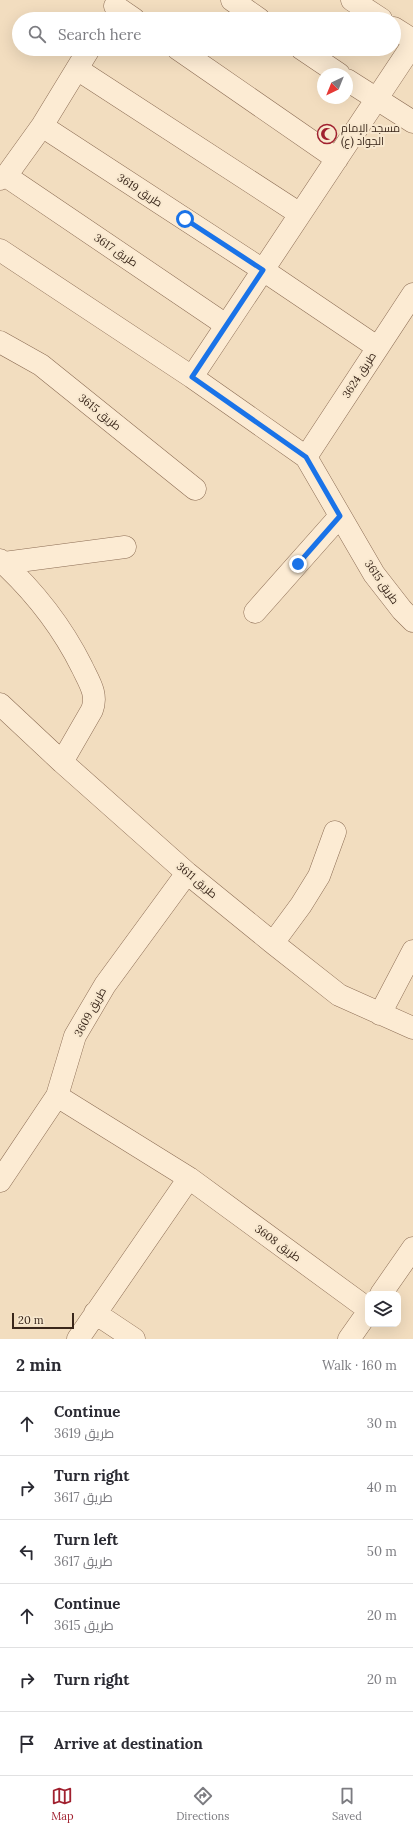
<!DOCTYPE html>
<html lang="en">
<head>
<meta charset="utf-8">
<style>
	:root { --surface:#fff; --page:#f7f7f7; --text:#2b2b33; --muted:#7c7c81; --line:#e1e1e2; --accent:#a0202f }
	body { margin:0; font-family:Lora,Cairo,serif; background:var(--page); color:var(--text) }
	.controls { position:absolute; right:12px; bottom:12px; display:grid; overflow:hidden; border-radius:8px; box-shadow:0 4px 16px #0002 }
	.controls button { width:36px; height:36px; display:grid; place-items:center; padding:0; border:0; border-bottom:1px solid var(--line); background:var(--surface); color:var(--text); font:20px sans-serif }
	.compass { position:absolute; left:317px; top:68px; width:36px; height:36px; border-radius:50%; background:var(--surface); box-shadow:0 4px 16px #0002; rotate:223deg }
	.scale { position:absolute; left:12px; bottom:10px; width:62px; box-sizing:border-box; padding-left:4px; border:2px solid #3a271b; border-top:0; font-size:11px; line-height:14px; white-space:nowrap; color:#3a271b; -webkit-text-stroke:3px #f8e8cf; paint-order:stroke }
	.stop { position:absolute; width:12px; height:12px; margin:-9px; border:3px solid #1a73e8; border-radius:50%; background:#fff }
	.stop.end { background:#1a73e8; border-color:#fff; box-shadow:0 1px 4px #0008 }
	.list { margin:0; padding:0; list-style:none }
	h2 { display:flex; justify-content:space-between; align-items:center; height:52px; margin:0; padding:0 16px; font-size:17px }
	h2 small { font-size:13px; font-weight:400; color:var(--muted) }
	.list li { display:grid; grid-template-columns:26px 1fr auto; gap:12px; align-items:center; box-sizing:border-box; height:64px; padding:0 16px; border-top:1px solid var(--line) }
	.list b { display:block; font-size:15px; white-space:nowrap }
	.list p { margin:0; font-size:13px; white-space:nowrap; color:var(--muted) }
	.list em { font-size:13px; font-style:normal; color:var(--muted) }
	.icon { flex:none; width:22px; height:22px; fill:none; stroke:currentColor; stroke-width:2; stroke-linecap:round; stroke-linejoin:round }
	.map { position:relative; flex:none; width:413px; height:1339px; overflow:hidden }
	.search { position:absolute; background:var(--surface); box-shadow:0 4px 16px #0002; left:12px; right:12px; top:12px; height:44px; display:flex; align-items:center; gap:10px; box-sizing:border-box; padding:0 14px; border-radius:22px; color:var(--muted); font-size:15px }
	.sheet { height:436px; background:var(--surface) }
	nav { display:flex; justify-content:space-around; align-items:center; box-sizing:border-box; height:56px; border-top:1px solid var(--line); background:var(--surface); font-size:11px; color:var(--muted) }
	nav a { display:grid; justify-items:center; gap:2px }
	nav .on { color:var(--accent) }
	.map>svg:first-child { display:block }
</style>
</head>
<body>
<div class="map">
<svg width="413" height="1339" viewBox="0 0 413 1339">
	<rect width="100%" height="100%" fill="#f2ddbf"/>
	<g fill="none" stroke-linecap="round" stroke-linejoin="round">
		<g stroke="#8c6d55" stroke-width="23">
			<path id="minor" d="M 232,0 L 259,19
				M 352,0 L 381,19
				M 115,6 L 134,19
				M 394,28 L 413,40
				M 178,49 L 337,159
				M 302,49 L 339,74
				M 77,69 L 300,214
				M 347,80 L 413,122
				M 42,126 L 263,270 L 377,347
				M 6,176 L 226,325
				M 0,179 L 6,176 L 42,126 L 89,49
				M 0,250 L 192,377 L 306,457 L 374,574 L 402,610 L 413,621
				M 0,342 L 41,365 L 195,489
				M 192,377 L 413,44
				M 306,457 L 413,294
				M 0,560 C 34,591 61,625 82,667 C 89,682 98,694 92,710 L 62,762
				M 4,563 L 125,547
				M 255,612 L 340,516
				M 0,704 L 62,762 L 187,873 L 273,943 L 339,995 L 413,1028
				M 273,943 L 301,905 L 319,876 L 335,832
				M 380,1014 L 413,951
				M 57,1096 L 189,1178 L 368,1309
				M 0,1181 L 57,1096 L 75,1036 L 105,985 L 187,873
				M 381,1294 L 413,1248
				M 95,1313 L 134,1339
				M 78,1339 L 189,1178
				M 349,1339 L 368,1312"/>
		</g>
		<use href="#minor" stroke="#fcebd3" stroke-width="22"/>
	</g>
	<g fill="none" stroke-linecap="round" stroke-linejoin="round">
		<path stroke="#1a73e8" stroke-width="5" d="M 185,219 L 263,270 L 192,377 L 306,457 L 340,516 L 298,564"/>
	</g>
	<defs>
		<g id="mosque-ring" transform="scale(1)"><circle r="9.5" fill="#f8e8cf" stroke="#a0202f" stroke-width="1.5"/><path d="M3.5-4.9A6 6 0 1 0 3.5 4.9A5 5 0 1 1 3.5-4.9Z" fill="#a0202f"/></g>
	</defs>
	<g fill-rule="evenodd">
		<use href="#mosque-ring" x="327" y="134"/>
	</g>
	<g text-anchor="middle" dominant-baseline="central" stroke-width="4" stroke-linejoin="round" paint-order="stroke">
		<g font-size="11" fill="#3a271b" stroke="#f8e8cf" text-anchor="start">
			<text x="341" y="128">مسجد الإمام<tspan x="341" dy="13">الجواد (ع)</tspan></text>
		</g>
		<g font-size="11" fill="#3a271b" stroke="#f8e8cf">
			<text transform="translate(140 190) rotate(33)">طريق 3619</text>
			<text transform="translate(116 250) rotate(34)">طريق 3617</text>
			<text transform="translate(359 375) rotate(-57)">طريق 3624</text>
			<text transform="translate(100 412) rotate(39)">طريق 3615</text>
			<text transform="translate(382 582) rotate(55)">طريق 3615</text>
			<text transform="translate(197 880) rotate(40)">طريق 3611</text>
			<text transform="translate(90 1012) rotate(-61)">طريق 3609</text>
			<text transform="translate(278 1243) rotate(36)">طريق 3608</text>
		</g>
	</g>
</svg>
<div class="controls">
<button><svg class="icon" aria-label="layers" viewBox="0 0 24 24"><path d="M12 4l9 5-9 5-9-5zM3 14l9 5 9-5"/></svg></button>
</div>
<svg class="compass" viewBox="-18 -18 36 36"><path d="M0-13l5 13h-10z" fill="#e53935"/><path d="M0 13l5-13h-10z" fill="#7c7c81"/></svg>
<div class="scale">20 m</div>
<div class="stop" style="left:185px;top:219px"></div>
<div class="stop end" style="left:298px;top:564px"></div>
<div class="search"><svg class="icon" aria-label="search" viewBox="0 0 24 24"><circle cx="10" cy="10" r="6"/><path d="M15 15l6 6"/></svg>Search here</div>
</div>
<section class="sheet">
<h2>2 min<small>Walk · 160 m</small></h2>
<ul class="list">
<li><svg class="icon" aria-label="ahead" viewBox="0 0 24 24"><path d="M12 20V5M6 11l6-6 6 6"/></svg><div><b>Continue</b><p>طريق 3619</p></div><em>30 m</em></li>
<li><svg class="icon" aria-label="right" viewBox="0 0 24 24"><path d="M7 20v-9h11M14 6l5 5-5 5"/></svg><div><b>Turn right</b><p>طريق 3617</p></div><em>40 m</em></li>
<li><svg class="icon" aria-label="left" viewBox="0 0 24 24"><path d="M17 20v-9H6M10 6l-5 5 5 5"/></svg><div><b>Turn left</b><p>طريق 3617</p></div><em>50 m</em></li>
<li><svg class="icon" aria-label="ahead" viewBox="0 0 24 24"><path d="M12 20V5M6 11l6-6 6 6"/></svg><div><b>Continue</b><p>طريق 3615</p></div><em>20 m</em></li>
<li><svg class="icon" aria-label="right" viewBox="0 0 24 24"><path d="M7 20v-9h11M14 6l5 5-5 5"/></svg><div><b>Turn right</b></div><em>20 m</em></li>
<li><svg class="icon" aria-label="arrive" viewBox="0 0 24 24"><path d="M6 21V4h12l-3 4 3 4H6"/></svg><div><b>Arrive at destination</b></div></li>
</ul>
</section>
<nav>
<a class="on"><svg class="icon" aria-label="map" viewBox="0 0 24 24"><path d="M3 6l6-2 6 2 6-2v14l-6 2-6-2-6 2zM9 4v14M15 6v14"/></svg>Map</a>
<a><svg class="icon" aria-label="directions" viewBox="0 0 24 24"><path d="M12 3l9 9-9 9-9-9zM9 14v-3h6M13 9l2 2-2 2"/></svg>Directions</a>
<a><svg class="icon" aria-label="saved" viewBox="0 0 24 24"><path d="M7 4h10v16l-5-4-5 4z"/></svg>Saved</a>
</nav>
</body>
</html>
